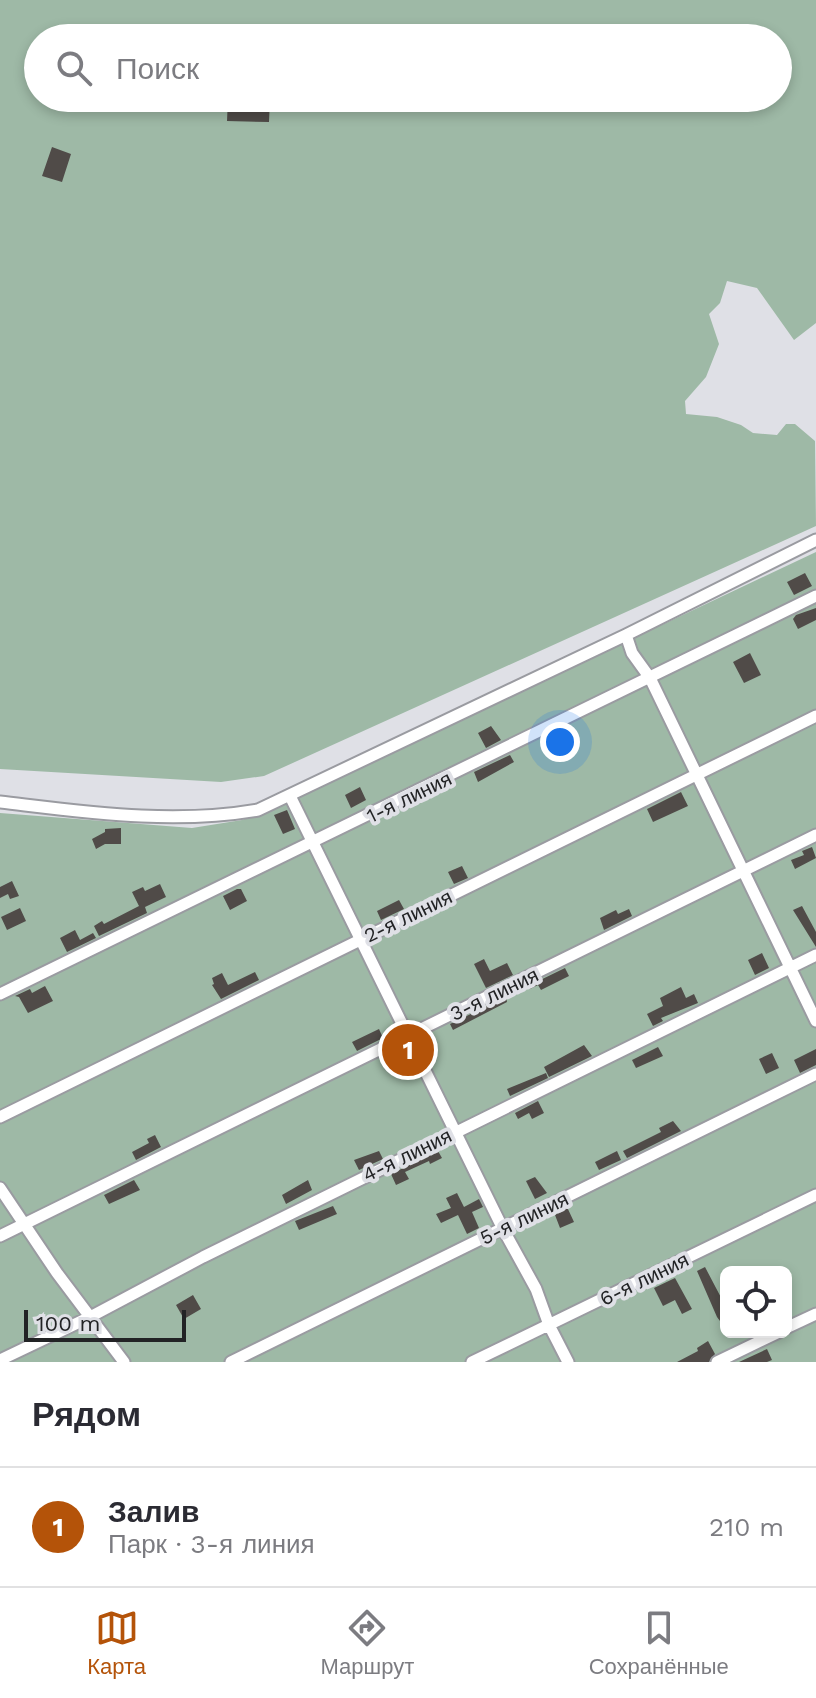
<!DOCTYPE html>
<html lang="ru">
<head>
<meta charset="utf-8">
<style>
	:root { --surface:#fff; --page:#f2f2f3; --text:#2b2b33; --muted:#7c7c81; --line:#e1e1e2; --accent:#b45309 }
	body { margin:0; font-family:"Work Sans",sans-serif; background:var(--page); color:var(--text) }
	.controls { position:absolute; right:24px; bottom:24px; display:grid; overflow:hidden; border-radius:12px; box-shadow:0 4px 12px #0003 }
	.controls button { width:72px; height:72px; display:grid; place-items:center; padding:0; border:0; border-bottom:2px solid var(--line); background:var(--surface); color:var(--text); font:40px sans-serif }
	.scale { position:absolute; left:24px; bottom:20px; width:162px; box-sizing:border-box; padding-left:8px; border:4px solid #222325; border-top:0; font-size:22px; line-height:28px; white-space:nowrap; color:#222325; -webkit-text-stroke:6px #dfe0e6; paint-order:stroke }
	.you { position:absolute; left:560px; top:742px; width:28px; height:28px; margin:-20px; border:6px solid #fff; border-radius:50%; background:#1a73e8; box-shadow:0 0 0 12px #1a73e833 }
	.badge { display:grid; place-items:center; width:52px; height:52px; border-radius:50%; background:var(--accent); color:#fff; font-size:26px; font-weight:700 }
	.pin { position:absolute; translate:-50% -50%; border:4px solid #fff; box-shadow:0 2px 8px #0006 }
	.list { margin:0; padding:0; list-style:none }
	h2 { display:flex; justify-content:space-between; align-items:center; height:104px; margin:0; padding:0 32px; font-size:34px }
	h2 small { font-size:26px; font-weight:400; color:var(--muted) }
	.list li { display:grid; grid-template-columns:52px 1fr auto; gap:24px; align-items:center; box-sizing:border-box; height:120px; padding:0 32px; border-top:2px solid var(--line) }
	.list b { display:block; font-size:30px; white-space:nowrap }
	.list p { margin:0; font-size:26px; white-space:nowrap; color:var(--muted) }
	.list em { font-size:26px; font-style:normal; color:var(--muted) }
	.icon { flex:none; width:44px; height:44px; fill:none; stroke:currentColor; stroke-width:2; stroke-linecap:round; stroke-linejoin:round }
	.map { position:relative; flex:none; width:816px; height:1362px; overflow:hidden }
	.search { position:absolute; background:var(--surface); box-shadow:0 4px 12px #0003; left:24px; right:24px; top:24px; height:88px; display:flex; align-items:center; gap:20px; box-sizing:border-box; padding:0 28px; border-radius:44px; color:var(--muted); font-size:30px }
	.sheet { height:224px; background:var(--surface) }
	nav { display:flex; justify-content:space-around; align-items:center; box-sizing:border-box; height:112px; border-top:2px solid var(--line); background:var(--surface); font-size:22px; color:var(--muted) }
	nav a { display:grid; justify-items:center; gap:4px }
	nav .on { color:var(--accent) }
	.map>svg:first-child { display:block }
</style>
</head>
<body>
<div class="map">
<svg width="816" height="1362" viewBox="0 0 816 1362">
	<rect width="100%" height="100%" fill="#dfe0e6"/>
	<path fill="#9eb9a6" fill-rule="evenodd" d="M 0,0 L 816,0 L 816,323 L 794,340 L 757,288 L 727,281 L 720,303 L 709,314 L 719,344 L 706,377 L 685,401 L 686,414 L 717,417 L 741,425 L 753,433 L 777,435 L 786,424 L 795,424 L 815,441 L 816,526 L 264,776 L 221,782 L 0,769 ZM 38,38 L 778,38 L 778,98 L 38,98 Z
		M 816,552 L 816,1362 L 0,1362 L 0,813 L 192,828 L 242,820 L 296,798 ZM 726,1272 L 786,1272 L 786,1332 L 726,1332 Z"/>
	<path fill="#504b48" d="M 228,98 L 270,98 L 269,122 L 227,121 Z
		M 52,147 L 71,154 L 62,182 L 42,176 Z
		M 805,573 L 812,586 L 794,595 L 787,582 Z
		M 816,608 L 816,620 L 798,629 L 793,619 L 796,615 Z
		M 750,653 L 761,675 L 744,683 L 733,662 Z
		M 491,726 L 501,740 L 486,748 L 478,733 Z
		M 510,755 L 514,762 L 478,782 L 474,772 Z
		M 360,787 L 366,800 L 351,808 L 345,795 Z
		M 681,792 L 688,806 L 653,822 L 647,809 Z
		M 287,810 L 295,829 L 283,834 L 274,815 Z
		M 121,828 L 121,844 L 105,844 L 96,849 L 92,839 L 105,832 L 105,829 Z
		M 812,847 L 816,858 L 795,869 L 791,860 L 804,855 L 802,851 Z
		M 462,866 L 468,878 L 454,884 L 448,872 Z
		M 12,881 L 19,896 L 10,899 L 8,894 L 0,898 L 0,887 Z
		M 160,884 L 166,897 L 145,907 L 147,913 L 99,936 L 94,926 L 102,921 L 104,924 L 139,906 L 132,892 L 143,887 L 145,891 Z
		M 237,889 L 241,889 L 247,901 L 230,910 L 223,896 Z
		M 399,900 L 404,909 L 381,920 L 377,911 Z
		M 802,906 L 816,932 L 816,947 L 793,910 Z
		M 20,908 L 26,921 L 7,930 L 1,917 Z
		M 629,909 L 632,916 L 604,930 L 600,918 L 616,910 L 618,914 Z
		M 75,930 L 80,940 L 93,933 L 96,938 L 67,952 L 60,938 Z
		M 762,953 L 769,968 L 755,975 L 748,960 Z
		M 484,959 L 490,971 L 507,963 L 513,975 L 486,988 L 474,964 Z
		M 565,968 L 569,976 L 541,990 L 538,985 L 530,989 L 528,986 Z
		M 255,972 L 259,980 L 221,999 L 212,985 L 214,984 L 212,978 L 222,973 L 228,985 Z
		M 45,986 L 53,1001 L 28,1013 L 19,997 L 15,996 L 30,989 L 32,993 Z
		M 681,987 L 686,998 L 694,994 L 698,1003 L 661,1018 L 663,1021 L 653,1026 L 647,1014 L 663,1006 L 660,998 Z
		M 506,997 L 507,1002 L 453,1030 L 450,1024 Z
		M 379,1029 L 383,1038 L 357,1051 L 352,1042 Z
		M 584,1045 L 592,1056 L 549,1077 L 544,1067 Z
		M 658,1047 L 663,1056 L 636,1068 L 632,1060 Z
		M 816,1049 L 816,1065 L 800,1073 L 794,1060 Z
		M 772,1053 L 779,1068 L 766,1074 L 759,1059 Z
		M 546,1073 L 548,1078 L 510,1096 L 507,1089 Z
		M 538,1101 L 544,1113 L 532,1119 L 529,1113 L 518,1119 L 515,1113 Z
		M 673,1121 L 681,1131 L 627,1158 L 623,1151 L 661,1132 L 659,1128 Z
		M 155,1135 L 161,1147 L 136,1160 L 132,1152 L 149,1143 L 147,1139 Z
		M 379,1151 L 383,1159 L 359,1170 L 354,1160 Z
		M 438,1151 L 442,1158 L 430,1164 L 429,1161 L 405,1172 L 409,1179 L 396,1185 L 391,1174 Z
		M 617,1151 L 621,1160 L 599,1170 L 595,1162 Z
		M 535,1177 L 547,1193 L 535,1199 L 526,1181 Z
		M 134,1180 L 140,1190 L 109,1204 L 104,1195 Z
		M 308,1180 L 312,1190 L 286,1204 L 282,1195 Z
		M 457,1193 L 464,1207 L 479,1199 L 483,1207 L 472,1212 L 479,1228 L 467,1234 L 458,1215 L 441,1223 L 436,1214 L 451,1208 L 446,1198 Z
		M 333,1206 L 337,1214 L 299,1230 L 295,1221 Z
		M 567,1207 L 574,1222 L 560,1228 L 555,1215 Z
		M 705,1267 L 726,1307 L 726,1329 L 717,1317 L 697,1271 Z
		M 675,1278 L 692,1309 L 682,1314 L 675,1300 L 663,1306 L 654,1288 Z
		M 193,1295 L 201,1309 L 184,1319 L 176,1305 Z
		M 708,1341 L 715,1354 L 709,1362 L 677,1362 L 698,1351 L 697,1348 Z
		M 767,1349 L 772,1360 L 767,1362 L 739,1362 Z"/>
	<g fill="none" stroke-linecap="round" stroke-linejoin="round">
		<g stroke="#9a9ba1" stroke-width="15">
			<path id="minor" d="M 626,635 L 632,653 L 650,678 L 816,1021
				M 290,796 L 503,1229 L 536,1289 L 549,1325 L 568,1362
				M 0,802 C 86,812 172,825 258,810 L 626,635 L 816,540
				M 0,994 L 816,596
				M 0,1117 L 816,716
				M 0,1188 L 57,1273 L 124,1362
				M 0,1236 L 816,835
				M 786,1328 L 816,1314
				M 0,1360 L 90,1317 L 203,1257 L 816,955
				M 231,1362 L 816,1074
				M 472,1362 L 816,1195
				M 717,1362 L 779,1332"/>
		</g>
		<use href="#minor" stroke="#fff" stroke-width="11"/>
	</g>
	<g text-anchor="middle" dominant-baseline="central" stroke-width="8" stroke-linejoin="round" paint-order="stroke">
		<g font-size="20" fill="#222325" stroke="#dfe0e6">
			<text transform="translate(409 797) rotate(-26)">1-я линия</text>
			<text transform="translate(408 916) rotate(-26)">2-я линия</text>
			<text transform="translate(494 994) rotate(-26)">3-я линия</text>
			<text transform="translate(407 1155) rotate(-26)">4-я линия</text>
			<text transform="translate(524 1218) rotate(-26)">5-я линия</text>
			<text transform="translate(644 1279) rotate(-26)">6-я линия</text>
		</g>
	</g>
</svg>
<div class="controls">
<button><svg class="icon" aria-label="locate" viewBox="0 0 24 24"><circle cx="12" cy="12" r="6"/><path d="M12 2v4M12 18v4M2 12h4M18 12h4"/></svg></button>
</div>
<div class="scale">100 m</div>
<div class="you"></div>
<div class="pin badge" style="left:408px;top:1050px">1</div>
<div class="search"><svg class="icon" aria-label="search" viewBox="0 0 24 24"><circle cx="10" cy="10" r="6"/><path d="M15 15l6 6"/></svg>Поиск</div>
</div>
<section class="sheet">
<h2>Рядом<small></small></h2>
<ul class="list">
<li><span class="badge">1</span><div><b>Залив</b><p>Парк · 3-я линия</p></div><em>210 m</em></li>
</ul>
</section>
<nav>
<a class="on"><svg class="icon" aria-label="map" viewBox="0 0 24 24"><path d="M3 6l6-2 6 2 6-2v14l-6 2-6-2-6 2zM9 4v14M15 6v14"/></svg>Карта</a>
<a><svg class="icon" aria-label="directions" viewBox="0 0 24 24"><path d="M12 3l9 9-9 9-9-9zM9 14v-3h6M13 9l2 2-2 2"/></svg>Маршрут</a>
<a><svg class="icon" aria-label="saved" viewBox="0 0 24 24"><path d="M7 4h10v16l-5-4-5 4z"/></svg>Сохранённые</a>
</nav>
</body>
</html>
